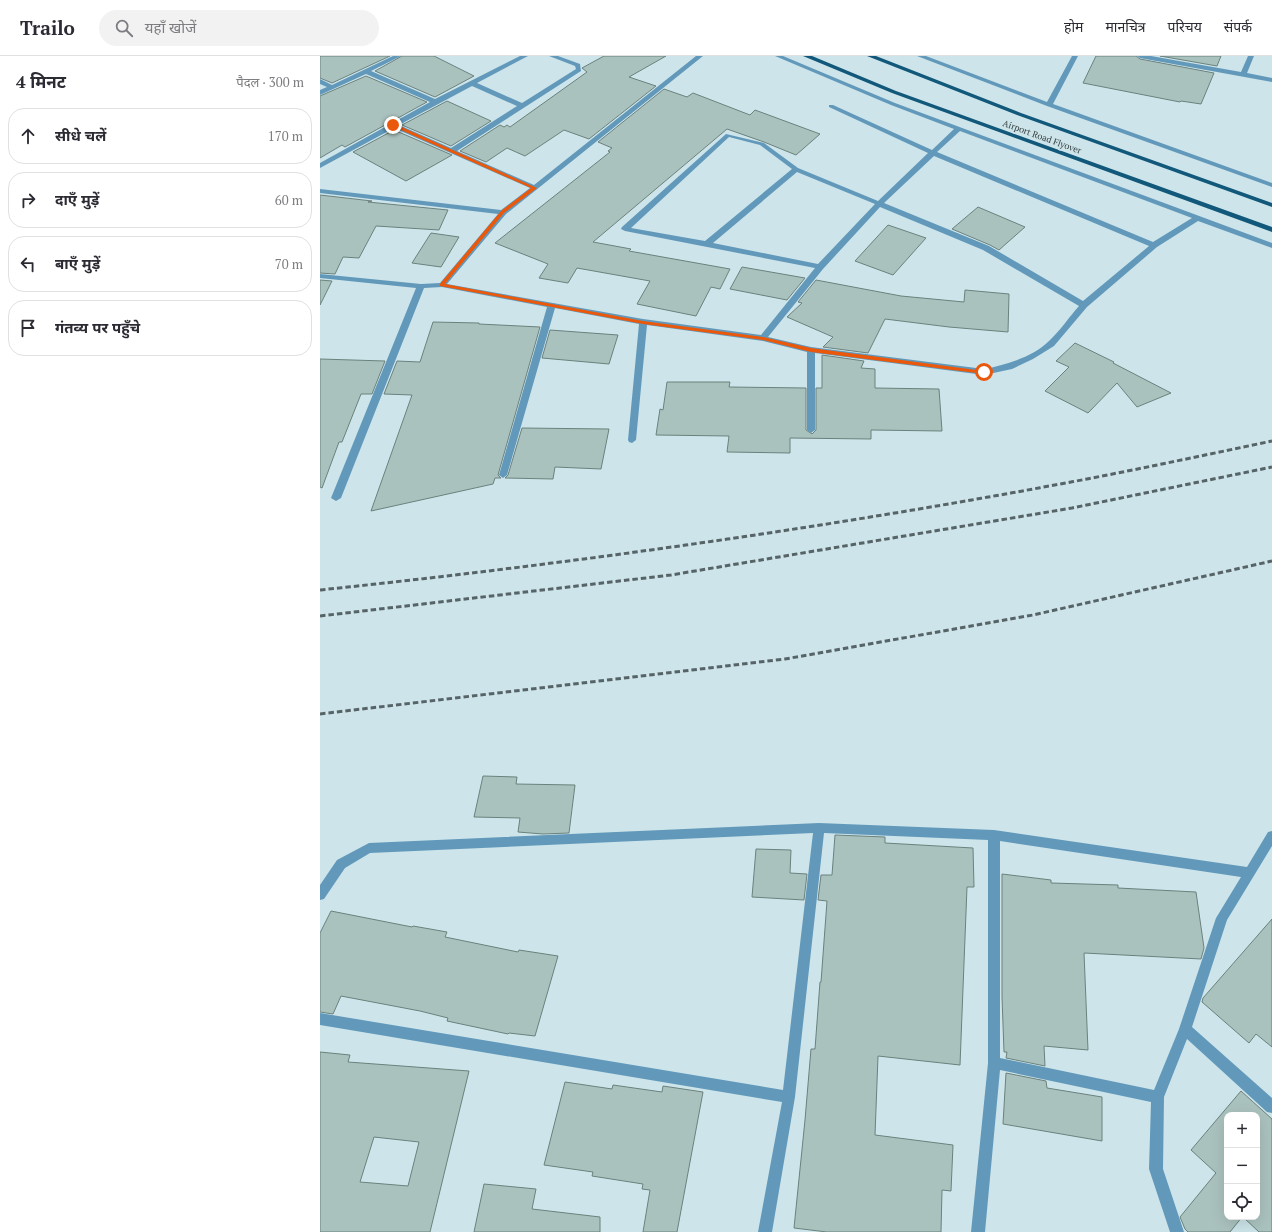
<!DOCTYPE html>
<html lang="hi">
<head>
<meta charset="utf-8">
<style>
	:root { --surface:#fff; --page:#f2f2f3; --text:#2b2b33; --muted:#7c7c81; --line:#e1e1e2 }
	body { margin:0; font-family:"PT Serif","Noto Sans Devanagari",serif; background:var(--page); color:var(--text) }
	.controls { position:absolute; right:12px; bottom:12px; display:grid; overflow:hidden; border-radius:8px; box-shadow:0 4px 16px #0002 }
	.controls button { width:36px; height:36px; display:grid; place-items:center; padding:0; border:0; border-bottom:1px solid var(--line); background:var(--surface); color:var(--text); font:20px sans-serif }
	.stop { position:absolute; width:12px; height:12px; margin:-9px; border:3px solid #ea580c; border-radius:50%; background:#fff }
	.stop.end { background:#ea580c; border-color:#fff; box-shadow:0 1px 4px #0008 }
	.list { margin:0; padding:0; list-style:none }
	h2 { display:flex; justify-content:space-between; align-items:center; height:52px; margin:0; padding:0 16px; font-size:17px }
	h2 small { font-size:13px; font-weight:400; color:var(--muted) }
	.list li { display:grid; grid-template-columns:26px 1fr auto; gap:12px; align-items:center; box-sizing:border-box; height:56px; margin:0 8px 8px; padding:0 8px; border:1px solid var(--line); border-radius:16px }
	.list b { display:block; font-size:15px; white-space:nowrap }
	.list em { font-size:13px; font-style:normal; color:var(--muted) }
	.icon { flex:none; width:22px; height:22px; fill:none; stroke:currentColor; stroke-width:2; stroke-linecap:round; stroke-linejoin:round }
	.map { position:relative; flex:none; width:952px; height:1176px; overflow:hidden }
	header { display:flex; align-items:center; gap:24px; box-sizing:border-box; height:56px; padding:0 20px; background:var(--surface); border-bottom:1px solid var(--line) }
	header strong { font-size:19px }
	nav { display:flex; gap:22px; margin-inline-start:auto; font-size:14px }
	.search { width:280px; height:36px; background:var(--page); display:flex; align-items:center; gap:10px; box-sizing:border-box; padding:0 14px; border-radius:22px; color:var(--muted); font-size:15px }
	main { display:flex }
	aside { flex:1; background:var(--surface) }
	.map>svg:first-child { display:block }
</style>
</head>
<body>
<header>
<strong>Trailo</strong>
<div class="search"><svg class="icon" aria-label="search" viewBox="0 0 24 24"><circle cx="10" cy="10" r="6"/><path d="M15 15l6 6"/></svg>यहाँ खोजें</div>
<nav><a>होम</a><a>मानचित्र</a><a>परिचय</a><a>संपर्क</a></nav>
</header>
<main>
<aside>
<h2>4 मिनट<small>पैदल · 300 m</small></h2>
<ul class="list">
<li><svg class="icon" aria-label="ahead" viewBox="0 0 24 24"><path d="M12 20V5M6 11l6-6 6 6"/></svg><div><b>सीधे चलें</b></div><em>170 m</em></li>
<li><svg class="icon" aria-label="right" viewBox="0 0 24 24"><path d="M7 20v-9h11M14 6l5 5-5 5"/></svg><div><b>दाएँ मुड़ें</b></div><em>60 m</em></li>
<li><svg class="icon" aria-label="left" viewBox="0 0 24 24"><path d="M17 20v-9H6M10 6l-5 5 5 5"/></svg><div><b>बाएँ मुड़ें</b></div><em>70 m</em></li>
<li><svg class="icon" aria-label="arrive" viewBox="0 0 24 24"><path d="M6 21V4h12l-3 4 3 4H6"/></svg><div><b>गंतव्य पर पहुँचे</b></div></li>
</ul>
</aside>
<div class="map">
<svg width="952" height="1176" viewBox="0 0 952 1176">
	<rect width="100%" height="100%" fill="#cde5ea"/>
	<path fill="#aac2be" stroke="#6b817d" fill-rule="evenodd" d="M 0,0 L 70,0 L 12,27 L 0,22 Z
		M 82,0 L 114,0 L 154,20 L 115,41 L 55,15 Z
		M 284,0 L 346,0 L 309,21 L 336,30 L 269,83 L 244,74 L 205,100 L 187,92 L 166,106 L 140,95 L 180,69 L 184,71 L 187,69 L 190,71 L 267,16 L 262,12 Z
		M 776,0 L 816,0 L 820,3 L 894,17 L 881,48 L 861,45 L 860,46 L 763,27 Z
		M 840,0 L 901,0 L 897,10 Z
		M 46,20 L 107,46 L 25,91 L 22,89 L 0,102 L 0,40 Z
		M 344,33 L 367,41 L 373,37 L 430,59 L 435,54 L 500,78 L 476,99 L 444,86 L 407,73 L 273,186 L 311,193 L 309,195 L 410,213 L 400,233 L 391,231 L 376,260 L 317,248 L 330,225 L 257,212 L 248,227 L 219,222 L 228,208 L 175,187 L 290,96 L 288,95 L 292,92 L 278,86 Z
		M 127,45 L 171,65 L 131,90 L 82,69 Z
		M 74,74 L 132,99 L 86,125 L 33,96 Z
		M 0,139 L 52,145 L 48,146 L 128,154 L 119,174 L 56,170 L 39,202 L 23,201 L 15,218 L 0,217 Z
		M 658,151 L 705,171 L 679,194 L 670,189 L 632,173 Z
		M 568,169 L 606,182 L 573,219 L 535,205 Z
		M 111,177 L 139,181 L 121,211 L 92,207 Z
		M 422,211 L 485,222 L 467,244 L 410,233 Z
		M 0,224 L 12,225 L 0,249 Z
		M 496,224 L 581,240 L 644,246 L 645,234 L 689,238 L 688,276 L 629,271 L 565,263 L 548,297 L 503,291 L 513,281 L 467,261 L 482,247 L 478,246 Z
		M 113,266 L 159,267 L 159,268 L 220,271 L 178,419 L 181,422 L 175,422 L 173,428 L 51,455 L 92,339 L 64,338 L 77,305 L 100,306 Z
		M 230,274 L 298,279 L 289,308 L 222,302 Z
		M 755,287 L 794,306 L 793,307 L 851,337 L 817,351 L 797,327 L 768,357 L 725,335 L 749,311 L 736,305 Z
		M 502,299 L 544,305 L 541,312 L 555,313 L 555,332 L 619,333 L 622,375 L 551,374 L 551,383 L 470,382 L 470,397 L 407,396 L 409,380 L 336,379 L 340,353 L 343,354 L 347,326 L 410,326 L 409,331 L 486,332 L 486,374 L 492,378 L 496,374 L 496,332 L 502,332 Z
		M 0,303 L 65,305 L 52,338 L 41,338 L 22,386 L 19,386 L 2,432 L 0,431 Z
		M 202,372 L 289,373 L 281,413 L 235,411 L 233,423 L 185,422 L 188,419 Z
		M 163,720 L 197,721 L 196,728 L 255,729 L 249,777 L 223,778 L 198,776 L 200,762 L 154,761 Z
		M 515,779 L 565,781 L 565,787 L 653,792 L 654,831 L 647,831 L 640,1009 L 558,1000 L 555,1079 L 633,1089 L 631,1135 L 622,1134 L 621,1176 L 507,1176 L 474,1172 L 485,1064 L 491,993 L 495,993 L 500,926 L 501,926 L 507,845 L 498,844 L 501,819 L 512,819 Z
		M 436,793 L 471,794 L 470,817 L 487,818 L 484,844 L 432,841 Z
		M 682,818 L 731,824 L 731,827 L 798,829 L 798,832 L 876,836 L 884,892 L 881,903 L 764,897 L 768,994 L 724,990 L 725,1010 L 686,1002 L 687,996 L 684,996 L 682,941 Z
		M 11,855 L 92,871 L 93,870 L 127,876 L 125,881 L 198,896 L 199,894 L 238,900 L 215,980 L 189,977 L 188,978 L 127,965 L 128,962 L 100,955 L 21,940 L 13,958 L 0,956 L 0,877 Z
		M 952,863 L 952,991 L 936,978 L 929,987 L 882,946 L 883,942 Z
		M 0,996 L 30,999 L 28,1006 L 149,1015 L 110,1176 L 0,1176 ZM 54,1081 L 99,1086 L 88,1130 L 40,1126 Z
		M 686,1017 L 726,1025 L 727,1032 L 782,1041 L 782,1085 L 683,1068 Z
		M 245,1026 L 292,1033 L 293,1029 L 342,1036 L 343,1030 L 383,1036 L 357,1176 L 323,1176 L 330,1134 L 322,1133 L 323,1128 L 272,1120 L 273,1116 L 224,1109 Z
		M 921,1035 L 952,1063 L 952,1176 L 939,1176 L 923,1161 L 937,1161 L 937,1059 L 907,1059 L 907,1161 L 922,1161 L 910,1176 L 868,1176 L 865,1173 L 860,1161 L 896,1117 L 871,1094 Z
		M 164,1128 L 216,1133 L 212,1153 L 280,1161 L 280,1176 L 154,1176 Z"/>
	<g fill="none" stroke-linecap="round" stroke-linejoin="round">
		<path fill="#6299bb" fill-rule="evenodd" d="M 73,0 L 81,0 L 51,15 L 115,43 L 200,0 L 208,0 L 157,27 L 202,47 L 256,13 L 255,10 L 229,0 L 238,0 L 260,8 L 261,15 L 137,95 L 214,129 L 376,0 L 383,0 L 186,158 L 127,228 L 323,263 L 441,279 L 495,212 L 305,175 L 301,173 L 302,171 L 406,78 L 444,87 L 478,112 L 558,145 L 608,97 L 509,51 L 509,49 L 513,49 L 612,94 L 634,73 L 571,49 L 455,0 L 463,0 L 575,47 L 952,187 L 952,192 L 878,165 L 837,191 L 767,251 L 734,290 L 713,303 L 692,313 L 664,319 L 495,297 L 495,374 L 491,377 L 487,374 L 487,296 L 443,285 L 327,269 L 316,384 L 312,387 L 309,386 L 308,384 L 319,268 L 235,252 L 187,419 L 183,422 L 179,419 L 227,251 L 122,231 L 104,232 L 21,442 L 16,445 L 11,442 L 96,232 L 0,222 L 0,218 L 101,228 L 120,227 L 178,158 L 0,137 L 0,133 L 181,154 L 210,132 L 74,72 L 0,112 L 0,107 L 110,46 L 46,18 L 0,39 L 0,34 L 7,31 L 0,28 L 0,23 L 12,29 ZM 152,30 L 197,50 L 131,92 L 79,69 ZM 640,75 L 872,162 L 833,186 L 617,96 ZM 409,81 L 440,89 L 472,113 L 385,185 L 311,172 ZM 614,100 L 829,190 L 763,245 L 669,190 L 564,147 ZM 477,116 L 555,148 L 498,208 L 393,187 ZM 560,151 L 663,194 L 759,250 C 749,261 740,275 729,285 C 713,301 685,309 664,313 L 491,291 L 448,281 L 503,213 Z
			M 597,0 L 606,0 L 727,46 L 752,0 L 758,0 L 733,48 L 952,127 L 952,131 L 727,50 Z
			M 817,0 L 831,0 L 921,16 L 928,0 L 934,0 L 927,17 L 952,22 L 952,26 L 820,2 Z
			M 499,767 L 674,774 L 927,811 L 948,776 L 952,775 L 952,790 L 907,864 L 872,971 L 952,1042 L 952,1057 L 947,1056 L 867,983 L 844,1041 L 843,1113 L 864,1176 L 850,1176 L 829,1113 L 831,1046 L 680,1014 L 665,1176 L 651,1176 L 668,1007 L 668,784 L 504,777 L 475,1041 L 452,1176 L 438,1176 L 462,1046 L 0,969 L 0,957 L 463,1034 L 493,777 L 50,797 L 25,812 L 4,843 L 0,844 L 0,829 L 17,804 L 49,787 ZM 680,785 L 921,821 L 896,862 L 859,973 L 834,1034 L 680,1002 Z"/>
		<path fill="#11587b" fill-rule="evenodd" d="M 483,0 L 492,0 L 576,35 L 952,171 L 952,176 L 572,37 Z
			M 547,0 L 556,0 L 701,57 L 952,147 L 952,151 L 697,59 Z"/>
		<path stroke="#576467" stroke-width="3" stroke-dasharray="5.5 3" stroke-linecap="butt" d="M 0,534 C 257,507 513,471 767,423 C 829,411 890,398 952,385
			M 0,560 L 351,519 L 752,452 L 952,411
			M 0,658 L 465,603 L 713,559 L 952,505"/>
	</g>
	<path fill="#ea580c" d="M 72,68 L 75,68 L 217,132 L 184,157 L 125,228 L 323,265 L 443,281 L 491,292 L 664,315 L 666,316 L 664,318 L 491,296 L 443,284 L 323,268 L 120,230 L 120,228 L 181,155 L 211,132 L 72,70 Z"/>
	<g text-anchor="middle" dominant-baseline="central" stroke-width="3.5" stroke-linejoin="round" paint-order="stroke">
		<g font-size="9" fill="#353f41" stroke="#cde5ea">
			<text transform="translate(722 81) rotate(20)">Airport Road Flyover</text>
		</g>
	</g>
</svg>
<div class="controls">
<button>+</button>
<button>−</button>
<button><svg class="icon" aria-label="locate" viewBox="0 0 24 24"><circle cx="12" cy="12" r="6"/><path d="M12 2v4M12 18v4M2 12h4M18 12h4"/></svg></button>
</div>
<div class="stop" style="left:664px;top:316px"></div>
<div class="stop end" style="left:73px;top:69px"></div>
</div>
</main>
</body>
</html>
